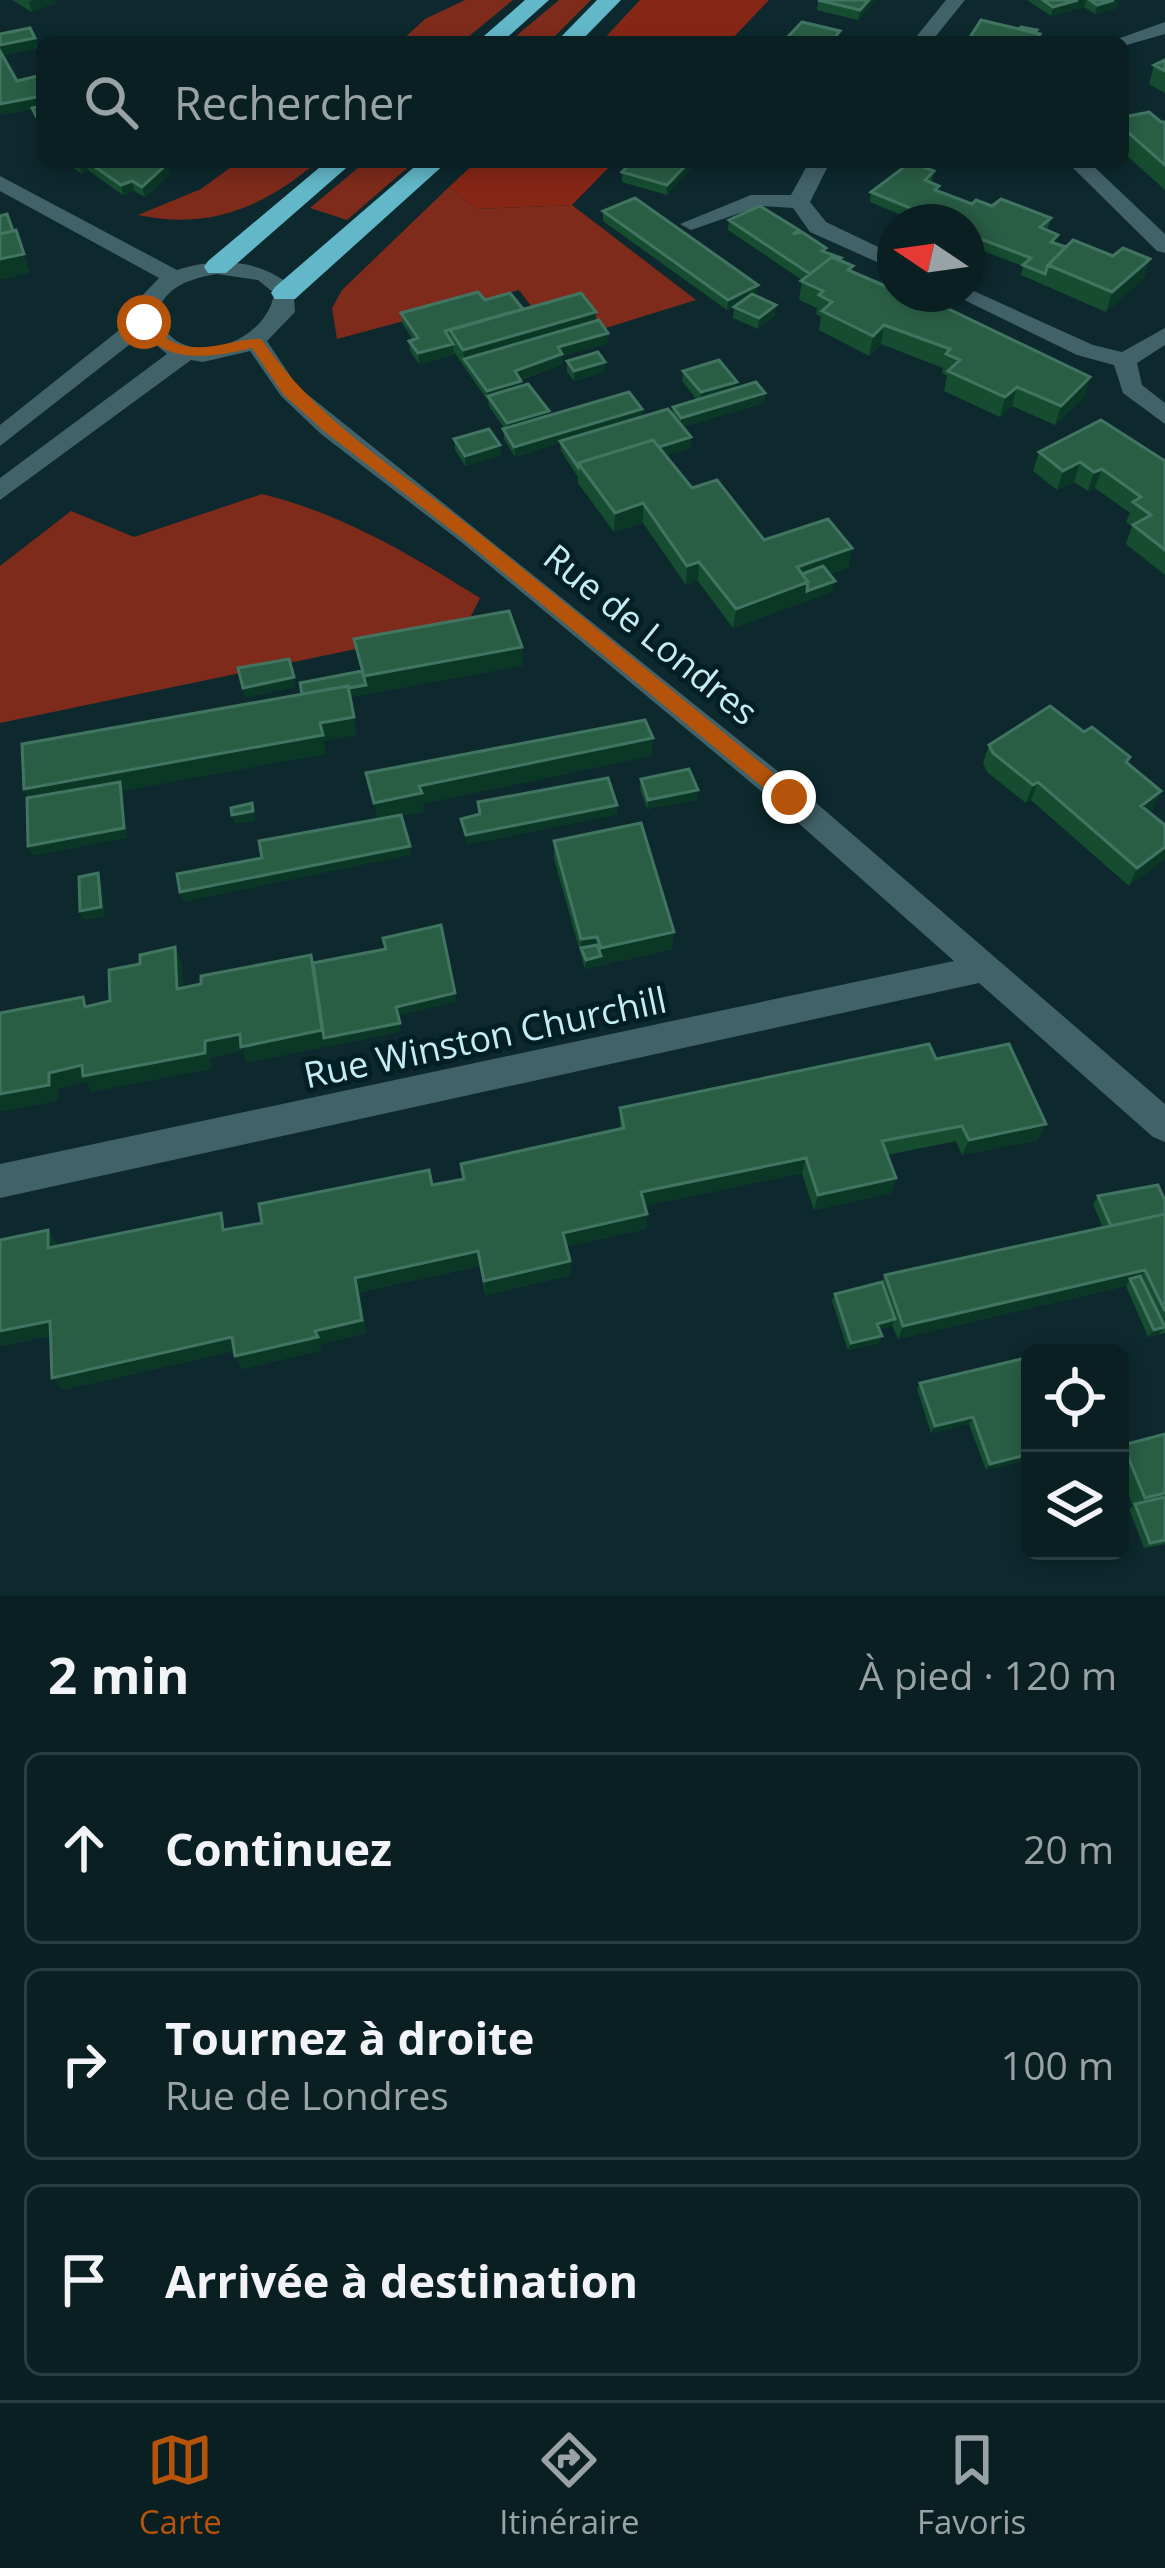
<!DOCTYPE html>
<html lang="fr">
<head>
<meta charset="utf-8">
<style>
	:root { --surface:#0a1f22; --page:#13272a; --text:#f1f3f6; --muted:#99a2a5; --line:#2a3d40; --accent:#b45309 }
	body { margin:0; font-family:"Open Sans",sans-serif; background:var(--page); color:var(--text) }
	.controls { position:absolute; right:36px; bottom:36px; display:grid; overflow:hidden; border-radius:18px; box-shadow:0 6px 18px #0003 }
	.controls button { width:108px; height:108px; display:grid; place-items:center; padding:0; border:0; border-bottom:3px solid var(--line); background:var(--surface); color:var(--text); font:60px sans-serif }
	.compass { position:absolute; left:877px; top:204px; width:108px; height:108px; border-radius:50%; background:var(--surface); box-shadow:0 6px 18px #0003; rotate:283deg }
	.stop { position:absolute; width:36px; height:36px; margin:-27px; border:9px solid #b45309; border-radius:50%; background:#fff }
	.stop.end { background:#b45309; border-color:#fff; box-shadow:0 3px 12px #0008 }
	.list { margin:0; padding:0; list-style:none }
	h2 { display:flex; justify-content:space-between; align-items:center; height:156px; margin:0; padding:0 48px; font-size:51px }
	h2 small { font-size:39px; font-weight:400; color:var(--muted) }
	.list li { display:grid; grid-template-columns:78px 1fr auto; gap:36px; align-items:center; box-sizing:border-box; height:192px; margin:0 24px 24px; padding:0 24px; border:3px solid var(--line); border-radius:18px }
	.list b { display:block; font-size:45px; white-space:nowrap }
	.list p { margin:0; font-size:39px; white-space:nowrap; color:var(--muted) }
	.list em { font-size:39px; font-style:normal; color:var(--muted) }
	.icon { flex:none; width:66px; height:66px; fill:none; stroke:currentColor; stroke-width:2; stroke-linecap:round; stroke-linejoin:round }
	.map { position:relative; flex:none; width:1165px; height:1596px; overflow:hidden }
	.search { position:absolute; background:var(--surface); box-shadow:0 6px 18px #0003; left:36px; right:36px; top:36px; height:132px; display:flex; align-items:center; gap:30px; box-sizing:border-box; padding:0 42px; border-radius:18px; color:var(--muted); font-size:45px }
	.sheet { height:804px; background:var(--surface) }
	nav { display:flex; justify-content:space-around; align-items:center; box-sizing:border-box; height:168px; border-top:3px solid var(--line); background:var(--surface); font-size:33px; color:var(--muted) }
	nav a { display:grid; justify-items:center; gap:6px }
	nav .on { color:var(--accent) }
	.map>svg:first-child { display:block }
</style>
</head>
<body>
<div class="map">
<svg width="1165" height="1596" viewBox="0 0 1165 1596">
	<rect width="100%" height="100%" fill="#0d292e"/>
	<path fill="#7e2b1b" d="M 465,0 L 513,0 L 462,42 L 400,42 L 425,19 Z
		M 559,0 L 591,0 L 549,42 L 509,42 Z
		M 238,162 L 317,162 C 262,208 210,230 138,215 L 201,189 Z
		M 365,162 L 414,162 L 347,220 L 310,208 Z
		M 449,187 L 476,209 L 572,205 L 696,300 L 596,331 L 544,323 L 519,290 L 337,339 L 332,308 L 342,290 Z
		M 262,494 C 341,513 411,555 480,598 L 466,626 L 0,723 L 0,566 L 71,511 L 134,537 Z"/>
	<path fill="#862716" d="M 640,0 L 769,0 L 729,42 L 601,42 Z
		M 476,162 L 614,162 L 572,205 L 476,209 L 449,187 Z"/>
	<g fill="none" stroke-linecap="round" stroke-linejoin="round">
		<path fill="#426269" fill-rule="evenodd" d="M 946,0 L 965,0 L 931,42 L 912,42 Z
			M 1165,22 L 1165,34 L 1123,46 L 1123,42 L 1109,42 Z
			M 809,162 L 830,162 L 810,202 L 826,222 L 895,255 L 895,270 L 810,232 L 793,208 L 760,206 L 691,230 L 680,224 L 751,195 L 791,195 Z
			M 1067,162 L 1089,162 L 1165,234 L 1165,253 L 1157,251 Z
			M 0,176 L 177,270 C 218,257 259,259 293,287 L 295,312 L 267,341 L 297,386 L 800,789 L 1165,1104 L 1165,1142 L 1153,1137 L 979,983 L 0,1198 L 0,1164 L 954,961 L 778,805 L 460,541 L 321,434 L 281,396 L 250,351 L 203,362 L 191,360 L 0,500 L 0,478 L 167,354 L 143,334 L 0,446 L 0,425 L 133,319 L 140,298 L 159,278 L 0,191 ZM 217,274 L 258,280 L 274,293 C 270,332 212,363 177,341 C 169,336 162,327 156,321 C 160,288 188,279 217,274 Z
			M 967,288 L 1093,345 L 1122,352 L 1165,328 L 1165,345 L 1137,363 L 1142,385 L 1165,403 L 1165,424 L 1123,393 L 1114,365 L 1077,355 L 952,294 L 967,294 Z"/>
		<path fill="#62b8c9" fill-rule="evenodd" d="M 525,0 L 549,0 L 502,42 L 477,42 Z
			M 597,0 L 621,0 L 580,42 L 556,42 Z
			M 326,162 L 353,162 L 226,273 L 208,273 L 204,267 L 208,261 Z
			M 420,162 L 447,162 L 295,299 L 275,299 L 271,293 L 275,287 Z"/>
	</g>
	<path fill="#164d30" d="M 12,0 L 54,0 L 55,3 L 32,12 Z
		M 818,0 L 876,0 L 858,20 L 817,10 Z
		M 1027,0 L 1119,0 L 1117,8 L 1095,14 L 1084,7 L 1051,16 Z
		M 0,34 L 35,38 L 38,48 L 2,55 L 17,81 L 42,75 L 42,136 L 32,109 L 0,115 Z
		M 1165,60 L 1165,93 L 1149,84 L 1154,65 Z
		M 1123,117 L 1165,122 L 1165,190 L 1123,152 Z
		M 56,162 L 143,162 L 149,166 L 167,164 L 170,174 L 145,197 L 134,191 L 123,195 L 89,171 L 82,174 L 67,163 L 57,166 Z
		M 632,162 L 697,162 L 667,195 L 622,182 L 622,172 Z
		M 934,171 L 931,183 L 939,186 L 938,191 L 972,204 L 992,206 L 1051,218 L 1047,230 L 1056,244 L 1144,278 L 1106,312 L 1021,275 L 1023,266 L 967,245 L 967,222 L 908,222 L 909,218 L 870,202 L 871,192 Z
		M 603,211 L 758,285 L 756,296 L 775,315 L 758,329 L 733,318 L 734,307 L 736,306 L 727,310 L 603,221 Z
		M 729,220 L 798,233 L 825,252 L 841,258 L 841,261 L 853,266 L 852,271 L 1090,377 L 1084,397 L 1055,425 L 1012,406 L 1000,417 L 944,391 L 947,376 L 942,373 L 943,368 L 881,344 L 869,356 L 819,330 L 821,317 L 816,314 L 817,308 L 799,300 L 802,280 L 728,230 Z
		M 485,300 L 523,309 L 596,312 L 596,321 L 608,333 L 608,343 L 563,356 L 563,364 L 520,380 L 521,386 L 549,415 L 642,409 L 641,416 L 672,414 L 673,407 L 697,400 L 682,381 L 683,371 L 736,388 L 765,393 L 764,403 L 683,427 L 691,437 L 690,448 L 666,455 L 692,488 L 764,540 L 849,567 L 829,574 L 833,591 L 733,628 L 698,581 L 686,585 L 643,523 L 614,532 L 578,483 L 578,477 L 561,451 L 560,443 L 515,457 L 504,439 L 504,428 L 489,406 L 488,401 L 454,352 L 454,355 L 419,364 L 410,351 L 409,341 L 413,340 L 402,323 L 401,313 Z
		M 567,361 L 605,362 L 605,372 L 574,381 L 567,372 Z
		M 454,439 L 501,455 L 465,466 L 455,450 Z
		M 1039,452 L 1165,461 L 1165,575 L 1126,544 L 1132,526 L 1126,522 L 1130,513 L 1095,488 L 1088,491 L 1074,482 L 1057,490 L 1033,471 Z
		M 1084,732 L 1130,757 L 1127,764 L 1153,809 L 1149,812 L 1165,825 L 1129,886 L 1031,800 L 1026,803 L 987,772 L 983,763 L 989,745 Z
		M 641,779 L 697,800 L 647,809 L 640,789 Z
		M 554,841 L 674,932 L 672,949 L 585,969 L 554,859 Z
		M 936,1059 L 1038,1140 L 962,1155 L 956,1141 L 887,1155 L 896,1178 L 891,1193 L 814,1210 L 802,1173 L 644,1206 L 647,1214 L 646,1229 L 567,1246 L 570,1261 L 571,1275 L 485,1295 L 480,1266 L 360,1292 L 366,1333 L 320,1344 L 322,1350 L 242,1369 L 234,1351 L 62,1390 L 50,1336 L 0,1346 L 0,1240 L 48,1230 L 58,1246 L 228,1229 L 463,1179 L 461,1164 L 620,1129 L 620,1108 Z
		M 1098,1196 L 1165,1201 L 1165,1333 L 1148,1337 L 1126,1286 L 898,1339 L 892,1325 L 879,1330 L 879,1343 L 848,1350 L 832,1301 L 835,1294 L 882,1282 L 885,1275 L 1103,1228 L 1093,1204 Z
		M 1030,1357 L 1030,1459 L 986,1470 L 969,1424 L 931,1433 L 917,1389 L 920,1383 Z
		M 1165,1434 L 1165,1544 L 1144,1548 L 1129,1509 L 1133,1506 L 1120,1475 L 1120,1448 L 1123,1445 Z"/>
	<path fill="#0b3726" d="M 35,0 L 54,0 L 55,3 L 32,12 L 29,2 Z
		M 869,0 L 876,0 L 858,20 L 860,10 Z
		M 1078,0 L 1086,0 L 1084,7 L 1051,16 L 1053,7 Z
		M 1114,0 L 1119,0 L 1117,8 L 1095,14 L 1097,5 Z
		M 35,38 L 38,48 L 0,56 L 0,45 Z
		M 42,96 L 42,107 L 0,115 L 0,104 Z
		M 83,162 L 86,162 L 89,171 L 82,174 L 79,164 Z
		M 689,162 L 697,162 L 667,195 L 667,185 Z
		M 167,164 L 170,174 L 145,197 L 142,187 Z
		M 132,181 L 134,191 L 123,195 L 121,185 Z
		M 24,254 L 30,273 L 0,280 L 0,259 Z
		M 1150,259 L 1144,278 L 1106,312 L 1112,292 Z
		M 758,285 L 757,295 L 727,310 L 728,300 Z
		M 776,305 L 775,315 L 758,329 L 759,318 Z
		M 596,312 L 596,331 L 464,359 L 463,350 Z
		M 884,325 L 881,344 L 869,356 L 873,336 Z
		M 608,333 L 608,343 L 563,356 L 563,364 L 515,381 L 515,371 L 558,347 Z
		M 453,344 L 454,355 L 419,364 L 418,353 Z
		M 605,362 L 605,372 L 574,381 L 574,371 Z
		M 1090,377 L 1084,397 L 1055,425 L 1061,406 Z
		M 521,381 L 521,391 L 488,396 L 487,402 L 487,391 Z
		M 737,382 L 736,392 L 700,403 L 701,392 Z
		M 1017,387 L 1012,406 L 1000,417 L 1005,397 Z
		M 765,393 L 764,403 L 681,428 L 681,418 Z
		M 642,409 L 641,419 L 515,457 L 514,447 Z
		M 549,411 L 549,421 L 507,434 L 507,423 Z
		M 691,437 L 690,448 L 590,479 L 584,471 Z
		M 500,445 L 501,455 L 465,466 L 465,456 Z
		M 1080,462 L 1074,482 L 1057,490 L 1063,471 Z
		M 1102,469 L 1095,488 L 1088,491 L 1094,472 Z
		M 643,503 L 643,523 L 614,532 L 615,513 Z
		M 852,548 L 849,567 L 801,584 L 797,567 Z
		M 699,562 L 698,581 L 686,585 L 687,566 Z
		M 835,581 L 833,591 L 733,628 L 736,609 L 808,582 Z
		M 522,647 L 523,666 L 304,706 L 302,696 L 366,685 L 364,676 Z
		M 294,677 L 296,687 L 245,698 L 243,688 Z
		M 354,717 L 357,735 L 324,741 L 320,723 Z
		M 323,735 L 326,754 L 123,791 L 127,838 L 32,856 L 28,846 L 32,807 L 24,789 Z
		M 653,738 L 652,756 L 423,804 L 424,812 L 377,821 L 374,803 L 419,786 Z
		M 1038,782 L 1031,800 L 1026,803 L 1033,785 Z
		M 698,790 L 697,800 L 647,809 L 648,800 Z
		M 1161,791 L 1153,809 L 1132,825 L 1141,806 Z
		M 617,805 L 617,815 L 467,845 L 466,835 Z
		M 253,811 L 256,821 L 235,824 L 232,815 Z
		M 410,846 L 411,855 L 183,902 L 180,892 Z
		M 1165,847 L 1165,859 L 1129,886 L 1137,868 Z
		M 98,873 L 102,883 L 105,917 L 84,920 L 80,911 Z
		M 674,932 L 672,949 L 585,969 L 586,960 L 601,956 L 601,948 Z
		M 597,937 L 597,954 L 581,948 L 581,939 Z
		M 175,947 L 182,964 L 184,1006 L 177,989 Z
		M 315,972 L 400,1023 L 401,1032 L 247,1063 L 243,1051 L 211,1058 L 212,1069 L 92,1092 L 86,1082 L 58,1089 L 58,1101 L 0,1112 L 0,1094 L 49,1073 L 205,1041 Z
		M 455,993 L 456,1002 L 397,1016 L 396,1007 Z
		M 1046,1124 L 1038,1140 L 962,1155 L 969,1140 Z
		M 806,1158 L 802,1173 L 640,1207 L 641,1192 Z
		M 896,1178 L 891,1193 L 814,1210 L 818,1195 Z
		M 647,1214 L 646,1229 L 564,1247 L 563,1233 Z
		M 48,1230 L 58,1244 L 58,1262 L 48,1248 Z
		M 478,1251 L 480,1266 L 360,1292 L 366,1333 L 320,1344 L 315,1331 L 355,1278 Z
		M 570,1261 L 571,1275 L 485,1295 L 484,1281 Z
		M 1145,1270 L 1135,1284 L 1130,1279 L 1126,1286 L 898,1339 L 903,1326 Z
		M 895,1319 L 892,1326 L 874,1331 L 877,1324 Z
		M 50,1321 L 59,1334 L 0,1346 L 0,1331 Z
		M 1165,1327 L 1159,1334 L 1148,1337 L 1154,1330 Z
		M 882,1336 L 879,1343 L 848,1350 L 851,1343 Z
		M 232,1337 L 239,1350 L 62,1390 L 52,1378 Z
		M 318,1337 L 322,1350 L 242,1369 L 235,1356 Z
		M 973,1417 L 969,1424 L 931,1433 L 935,1426 Z
		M 1030,1454 L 1030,1459 L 986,1470 L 990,1464 Z"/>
	<path fill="#295e45" stroke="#417561" stroke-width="3" d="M 818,0 L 869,0 L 860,10 Z
		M 1043,0 L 1078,0 L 1053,7 Z
		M 1090,0 L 1114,0 L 1097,5 Z
		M 981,20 L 1040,34 L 1034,42 L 967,42 Z
		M 802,22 L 840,31 L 831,42 L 783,42 Z
		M 1021,27 L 1037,30 L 1035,33 L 1019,29 Z
		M 30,28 L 35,38 L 0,45 L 0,34 Z
		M 0,51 L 17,81 L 42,75 L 42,96 L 0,104 Z
		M 1165,60 L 1165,71 L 1154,65 Z
		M 42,106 L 42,127 L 32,108 Z
		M 1149,112 L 1161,122 L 1165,122 L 1165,165 L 1123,128 L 1123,117 Z
		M 88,162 L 143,162 L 149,166 L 158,162 L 164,162 L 167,164 L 142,187 L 132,181 L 121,185 Z
		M 632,162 L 689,162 L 667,185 L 622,172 Z
		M 911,162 L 934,171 L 925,180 L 939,186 L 935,190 L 972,204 L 976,200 L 992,206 L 1001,199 L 1051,218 L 1040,227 L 1058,235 L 1051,242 L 1066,247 L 1048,265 L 1045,274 L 1023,265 L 1031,258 L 967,234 L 967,222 L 936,222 L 910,212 L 913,209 L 871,192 Z
		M 635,198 L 758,285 L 728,300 L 603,211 Z
		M 760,206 L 799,230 L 793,234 L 802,232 L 826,248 L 822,251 L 841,258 L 838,260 L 832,257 L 810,274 L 729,220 Z
		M 7,214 L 13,231 L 0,234 L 0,216 Z
		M 16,230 L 24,254 L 0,259 L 0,234 Z
		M 1073,240 L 1113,256 L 1123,248 L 1150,259 L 1112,292 L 1048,265 Z
		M 832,257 L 853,266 L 848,270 L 895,290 L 895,294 L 903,294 L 933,307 L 938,304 L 1090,377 L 1061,406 L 1017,387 L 1005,397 L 948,371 L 960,360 L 946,354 L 950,349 L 884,325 L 873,336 L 822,311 L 832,302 L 819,295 L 823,291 L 801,281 Z
		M 478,292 L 485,300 L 510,293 L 523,309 L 445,331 L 453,344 L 418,353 L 409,341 L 418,338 L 401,313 Z
		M 581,293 L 596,312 L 463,350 L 450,330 Z
		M 752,294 L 776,305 L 759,318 L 734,307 Z
		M 599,320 L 608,333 L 558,347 L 562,354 L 515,371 L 521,381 L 487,391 L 464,359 Z
		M 598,352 L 605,362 L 574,371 L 567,361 Z
		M 719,360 L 737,382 L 701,392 L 683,371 Z
		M 756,382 L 765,393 L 681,418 L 673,407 Z
		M 528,384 L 549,411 L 507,423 L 488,396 Z
		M 629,392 L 642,409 L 514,447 L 503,429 Z
		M 668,409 L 691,437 L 659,447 L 653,440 L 578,463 L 578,467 L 560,441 Z
		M 1101,420 L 1165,461 L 1165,550 L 1133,525 L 1151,515 L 1133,502 L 1141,497 L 1102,469 L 1094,472 L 1080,462 L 1063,471 L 1039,452 Z
		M 489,429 L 500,445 L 465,456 L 454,439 Z
		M 653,440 L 692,488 L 717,480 L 764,540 L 828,519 L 852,548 L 797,567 L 808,582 L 736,609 L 699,562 L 687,566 L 643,503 L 615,513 L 578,463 Z
		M 823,566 L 835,581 L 807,591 L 808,582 L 802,574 Z
		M 509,611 L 522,647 L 364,676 L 354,639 Z
		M 289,659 L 294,677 L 243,688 L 238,668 Z
		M 362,671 L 366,685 L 349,688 L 348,686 L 302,694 L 300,683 Z
		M 348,686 L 354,717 L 320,723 L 323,735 L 24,789 L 22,744 Z
		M 1050,706 L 1084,732 L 1092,727 L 1130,757 L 1126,762 L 1161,791 L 1141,806 L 1165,825 L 1165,847 L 1137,868 L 1038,782 L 1033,785 L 993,753 L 989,745 Z
		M 645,720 L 653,738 L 419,786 L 422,793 L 374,803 L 366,773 Z
		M 689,769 L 698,790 L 648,800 L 641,779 Z
		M 608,778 L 617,805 L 466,835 L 461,819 L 480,814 L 478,802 Z
		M 120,782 L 124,828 L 28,846 L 27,798 Z
		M 252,803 L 253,811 L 232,815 L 231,808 Z
		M 401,815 L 410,846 L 180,892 L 177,874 L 262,858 L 259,841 Z
		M 641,823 L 674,932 L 601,948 L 597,937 L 581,939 L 554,841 Z
		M 98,873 L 101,907 L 80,911 L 79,877 Z
		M 441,925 L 455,993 L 396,1007 L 400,1023 L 324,1038 L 313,963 L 386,949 L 383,938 Z
		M 597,945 L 601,956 L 586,960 L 581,948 Z
		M 175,947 L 177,989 L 201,984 L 201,976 L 311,955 L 322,1030 L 241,1047 L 240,1034 L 205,1041 L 205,1053 L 83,1076 L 82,1065 L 49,1073 L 49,1085 L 0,1094 L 0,1013 L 83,997 L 85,1007 L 110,1001 L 109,970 L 140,964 L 140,955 Z
		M 929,1044 L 936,1059 L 1009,1044 L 1046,1124 L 969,1140 L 962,1126 L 882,1141 L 896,1178 L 818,1195 L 806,1158 L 641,1192 L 647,1214 L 563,1233 L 570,1261 L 484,1281 L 478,1251 L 355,1278 L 362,1320 L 315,1331 L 318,1337 L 235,1356 L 232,1337 L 52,1378 L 50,1321 L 0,1331 L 0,1240 L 48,1230 L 48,1248 L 221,1213 L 223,1230 L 262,1223 L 259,1204 L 429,1170 L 432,1185 L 464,1179 L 461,1164 L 624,1128 L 620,1108 Z
		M 1158,1185 L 1165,1201 L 1165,1214 L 1111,1226 L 1098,1196 Z
		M 1165,1214 L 1165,1311 L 1145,1270 L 903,1326 L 885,1275 Z
		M 1140,1276 L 1165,1327 L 1154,1330 L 1130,1279 Z
		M 882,1282 L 895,1319 L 877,1324 L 882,1336 L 851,1343 L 835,1294 Z
		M 1030,1357 L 1030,1454 L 990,1464 L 973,1417 L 935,1426 L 920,1383 Z
		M 1165,1434 L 1165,1493 L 1145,1498 L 1123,1445 Z
		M 1165,1497 L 1165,1540 L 1150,1543 L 1135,1504 Z"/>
	<path fill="#b45309" d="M 144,317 C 154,324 160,337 173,342 C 204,356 231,338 261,339 C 321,425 397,468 477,532 C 584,618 690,705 796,792 L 796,803 L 782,803 L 463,539 L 324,431 L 283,394 L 252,348 C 210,358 161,366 136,322 Z"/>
	<g text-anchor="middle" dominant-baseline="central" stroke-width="10" stroke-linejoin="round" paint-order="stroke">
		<g font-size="36" fill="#c5edf6" stroke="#041f24">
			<text transform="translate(651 634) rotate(39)">Rue de Londres</text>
			<text transform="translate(485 1037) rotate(-12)">Rue Winston Churchill</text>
		</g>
	</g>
</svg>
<div class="controls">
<button><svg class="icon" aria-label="locate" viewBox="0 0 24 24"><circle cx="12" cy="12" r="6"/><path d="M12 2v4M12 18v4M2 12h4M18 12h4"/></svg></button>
<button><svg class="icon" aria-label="layers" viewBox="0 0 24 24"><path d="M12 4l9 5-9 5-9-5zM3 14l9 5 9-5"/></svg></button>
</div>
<svg class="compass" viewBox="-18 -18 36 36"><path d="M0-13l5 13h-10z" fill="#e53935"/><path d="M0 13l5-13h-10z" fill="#99a2a5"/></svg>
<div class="stop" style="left:144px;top:322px"></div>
<div class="stop end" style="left:789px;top:797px"></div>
<div class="search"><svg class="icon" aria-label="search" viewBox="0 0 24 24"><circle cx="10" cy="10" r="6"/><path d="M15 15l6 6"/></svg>Rechercher</div>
</div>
<section class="sheet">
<h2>2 min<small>À pied · 120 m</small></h2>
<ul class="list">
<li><svg class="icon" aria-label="ahead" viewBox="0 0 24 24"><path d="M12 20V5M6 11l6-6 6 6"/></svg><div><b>Continuez</b></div><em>20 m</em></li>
<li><svg class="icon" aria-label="right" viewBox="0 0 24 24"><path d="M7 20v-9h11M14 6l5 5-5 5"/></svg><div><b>Tournez à droite</b><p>Rue de Londres</p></div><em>100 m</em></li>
<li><svg class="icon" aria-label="arrive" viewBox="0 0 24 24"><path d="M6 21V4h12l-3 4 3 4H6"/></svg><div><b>Arrivée à destination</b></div></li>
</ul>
</section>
<nav>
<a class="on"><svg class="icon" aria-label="map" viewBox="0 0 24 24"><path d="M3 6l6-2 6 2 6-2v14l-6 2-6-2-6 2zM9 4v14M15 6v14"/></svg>Carte</a>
<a><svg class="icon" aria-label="directions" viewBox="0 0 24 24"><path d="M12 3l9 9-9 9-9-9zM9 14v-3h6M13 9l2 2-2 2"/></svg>Itinéraire</a>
<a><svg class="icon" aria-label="saved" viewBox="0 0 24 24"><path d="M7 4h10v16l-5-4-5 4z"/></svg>Favoris</a>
</nav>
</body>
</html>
